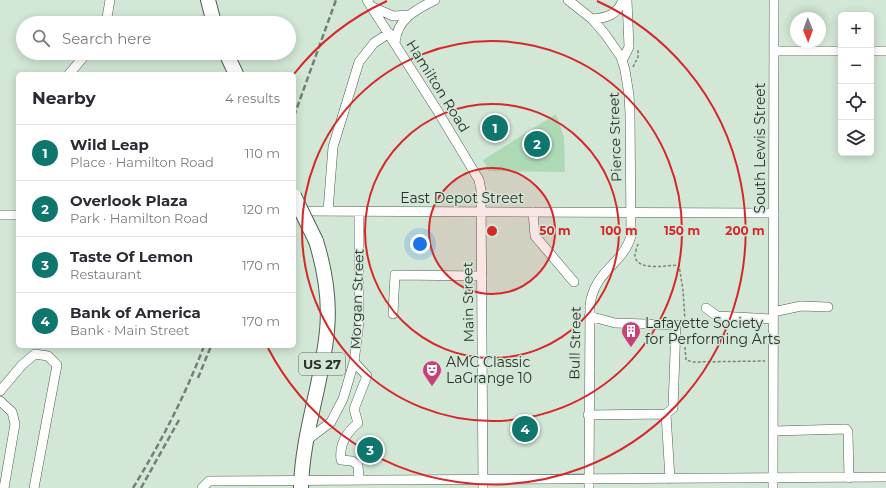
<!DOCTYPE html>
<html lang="en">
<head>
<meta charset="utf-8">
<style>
	:root { --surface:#fff; --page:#f7f7f7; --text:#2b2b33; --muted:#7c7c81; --line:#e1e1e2; --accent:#0f766e }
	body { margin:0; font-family:Montserrat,sans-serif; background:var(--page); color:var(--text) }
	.controls { position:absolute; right:12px; top:12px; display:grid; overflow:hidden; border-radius:6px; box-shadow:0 2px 10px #0003 }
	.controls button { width:36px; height:36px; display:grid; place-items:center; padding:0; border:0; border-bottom:1px solid var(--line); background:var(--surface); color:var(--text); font:20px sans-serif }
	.compass { position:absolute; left:790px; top:12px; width:36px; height:36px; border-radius:50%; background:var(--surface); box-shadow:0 2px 10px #0003; rotate:179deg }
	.you { position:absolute; left:420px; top:244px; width:14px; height:14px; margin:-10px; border:3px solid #fff; border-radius:50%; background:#1a73e8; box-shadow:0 0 0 6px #1a73e833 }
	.badge { display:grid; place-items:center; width:26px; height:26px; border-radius:50%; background:var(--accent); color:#fff; font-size:13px; font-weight:700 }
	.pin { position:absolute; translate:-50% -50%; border:2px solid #fff; box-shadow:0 1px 4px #0006 }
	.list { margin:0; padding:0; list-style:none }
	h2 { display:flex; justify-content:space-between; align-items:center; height:52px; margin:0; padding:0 16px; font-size:17px }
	h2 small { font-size:13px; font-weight:400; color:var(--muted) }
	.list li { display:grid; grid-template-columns:26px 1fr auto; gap:12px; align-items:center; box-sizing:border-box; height:56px; padding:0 16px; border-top:1px solid var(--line) }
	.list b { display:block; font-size:15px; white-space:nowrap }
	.list p { margin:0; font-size:13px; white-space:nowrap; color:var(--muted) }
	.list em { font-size:13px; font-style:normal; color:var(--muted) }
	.icon { flex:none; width:22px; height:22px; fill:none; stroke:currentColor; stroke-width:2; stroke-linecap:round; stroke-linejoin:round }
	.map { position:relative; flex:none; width:886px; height:488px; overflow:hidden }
	.search { position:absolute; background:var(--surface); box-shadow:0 2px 10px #0003; left:16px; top:16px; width:280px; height:44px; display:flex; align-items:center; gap:10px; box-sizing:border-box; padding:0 14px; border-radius:22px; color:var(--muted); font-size:15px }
	.panel { position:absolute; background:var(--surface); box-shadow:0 2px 10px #0003; left:16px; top:72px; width:280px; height:276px; border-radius:6px }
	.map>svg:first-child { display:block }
</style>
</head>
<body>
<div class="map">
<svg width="886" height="488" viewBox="0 0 886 488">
	<rect width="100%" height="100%" fill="#d2e7d6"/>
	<path fill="#addab5" d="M 556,114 L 564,137 L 565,172 L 489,171 L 483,160 Z"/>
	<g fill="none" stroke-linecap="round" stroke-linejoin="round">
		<g stroke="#506153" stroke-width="10">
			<path id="minor" d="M 367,0 L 437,110 L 479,180 L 481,190 L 483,488
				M 568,0 L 592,19 L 605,34 L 621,57 L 625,70 L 629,95 L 630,114 L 631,236 C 623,265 595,269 590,305 L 589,488
				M 373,7 L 393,16 L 410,15
				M 592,19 C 607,18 617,15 623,0
				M 106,23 L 110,0
				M 395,43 C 397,19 415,10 435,0
				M 774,51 L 841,51
				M 871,51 L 886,51
				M 622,61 L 629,47 L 627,0
				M 69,74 L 87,53
				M 297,211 L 774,213
				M 328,211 L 333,147 L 359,62 L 374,43 L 389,33
				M 533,212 L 535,236 L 574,282
				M 0,215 L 18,215
				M 706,308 L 717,316 L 773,319
				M 773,312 L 801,306 L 828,307
				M 393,314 L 395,275 L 482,276
				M 589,316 L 615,323 L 676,325 L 673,408 L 666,414 L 670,479
				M 354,362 L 367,376 L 354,409 L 358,423 C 347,432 339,444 341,460 L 352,461 L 358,465 L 359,480
				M 0,391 L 22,365 L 35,354 L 48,356 L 57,365 L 34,488
				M 0,401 L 12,412 L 15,424 L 4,488
				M 588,415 L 666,414
				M 773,431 L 846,429 L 848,432 L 849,478
				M 306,441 L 331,422 L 343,399 L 354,362 L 359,322 L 359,212
				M 202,488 L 209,481 L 886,477
				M 773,488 L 774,0"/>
		</g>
		<g stroke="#506153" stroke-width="16">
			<path id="highway" d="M 208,0 L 214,23
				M 226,53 L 236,74
				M 301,488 C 302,435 322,384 327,331 C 330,300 325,270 316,241"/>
		</g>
		<path stroke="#77857a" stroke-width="1.5" stroke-dasharray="3 2" stroke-linecap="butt" d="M 633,67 L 638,57 L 638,50
			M 638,244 C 637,247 635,253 635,256 C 637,272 669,265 679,265 L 683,290 L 685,321
			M 685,347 L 686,360 L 693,362 L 765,361"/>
		<use href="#minor" stroke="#fff" stroke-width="9"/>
		<use href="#highway" stroke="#fff" stroke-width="14"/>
		<path stroke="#738075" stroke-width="2.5" stroke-dasharray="6 3" stroke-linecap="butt" d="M 294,116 L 336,0
			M 198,378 L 211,346
			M 133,488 C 161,442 185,396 204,346
			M 141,488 L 179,420"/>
		<g stroke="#506153" stroke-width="16" stroke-linecap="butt">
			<path id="highway-bridge" d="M 294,196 L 316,241"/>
		</g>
		<use href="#highway-bridge" stroke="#fff" stroke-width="14"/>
	</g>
	<circle cx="492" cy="231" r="63" fill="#d62828" fill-opacity=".12"/>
	<g fill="none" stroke="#d62828" stroke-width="2">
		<circle cx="492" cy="231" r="63"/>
		<circle cx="492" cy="231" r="127"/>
		<circle cx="492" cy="231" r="190"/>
		<path d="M294 74A253 253 0 0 1 387 1M597 1A253 253 0 1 1 268 348"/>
	</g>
	<defs>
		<g id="building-pin" transform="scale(1)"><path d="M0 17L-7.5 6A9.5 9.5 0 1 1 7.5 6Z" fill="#c93f76" stroke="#d2e7d6"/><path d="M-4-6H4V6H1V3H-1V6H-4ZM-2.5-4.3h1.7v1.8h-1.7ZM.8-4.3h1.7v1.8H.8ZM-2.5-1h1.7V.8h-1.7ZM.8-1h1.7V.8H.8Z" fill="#fff"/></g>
		<g id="theatre-pin" transform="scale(1)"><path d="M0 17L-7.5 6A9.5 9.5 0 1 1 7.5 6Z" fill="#c93f76" stroke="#d2e7d6"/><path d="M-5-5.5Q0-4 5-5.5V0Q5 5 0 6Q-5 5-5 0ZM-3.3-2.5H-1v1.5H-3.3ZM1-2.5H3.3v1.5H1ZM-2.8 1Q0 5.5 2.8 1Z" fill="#fff"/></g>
	</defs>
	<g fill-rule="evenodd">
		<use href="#building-pin" x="631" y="331"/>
		<use href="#theatre-pin" x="432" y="370"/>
	</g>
	<g text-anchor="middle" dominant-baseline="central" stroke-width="3" stroke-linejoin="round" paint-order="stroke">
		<rect fill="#d2e7d6" stroke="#5c685e" stroke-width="1" x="299" y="353" width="46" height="22" rx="3"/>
		<g font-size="13" font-weight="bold" fill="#2a312b">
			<text x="322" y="364">US 27</text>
		</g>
		<g font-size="14" fill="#2a312b" stroke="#d2e7d6">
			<text transform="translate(438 86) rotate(58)">Hamilton Road</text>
			<text transform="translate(615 137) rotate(-92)">Pierce Street</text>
			<text transform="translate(760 148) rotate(-90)">South Lewis Street</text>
			<text x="462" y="198">East Depot Street</text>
			<text transform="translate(357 299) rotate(-88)">Morgan Street</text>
			<text transform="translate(468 302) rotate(-91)">Main Street</text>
			<text transform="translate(575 343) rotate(-89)">Bull Street</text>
		</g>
		<g font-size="14" fill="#2a312b" stroke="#d2e7d6" text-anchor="start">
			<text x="645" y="323">Lafayette Society<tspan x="645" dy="16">for Performing Arts</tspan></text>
			<text x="446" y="362">AMC Classic<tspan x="446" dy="16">LaGrange 10</tspan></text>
		</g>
	</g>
	<circle cx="492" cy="231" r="6" fill="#d62828" stroke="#d2e7d6" stroke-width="2"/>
	<g font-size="12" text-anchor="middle" font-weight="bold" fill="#d62828" stroke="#d2e7d6" stroke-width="3" stroke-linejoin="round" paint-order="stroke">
		<text x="555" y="235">50 m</text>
		<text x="619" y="235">100 m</text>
		<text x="682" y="235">150 m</text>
		<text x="745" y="235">200 m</text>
	</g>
</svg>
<div class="controls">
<button>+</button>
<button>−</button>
<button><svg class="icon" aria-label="locate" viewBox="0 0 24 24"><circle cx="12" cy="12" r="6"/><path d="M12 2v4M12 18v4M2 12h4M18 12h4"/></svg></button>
<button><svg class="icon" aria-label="layers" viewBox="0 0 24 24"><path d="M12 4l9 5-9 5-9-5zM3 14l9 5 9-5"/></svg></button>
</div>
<svg class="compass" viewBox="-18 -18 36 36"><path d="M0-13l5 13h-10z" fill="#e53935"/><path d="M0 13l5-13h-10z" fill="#7c7c81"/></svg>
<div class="you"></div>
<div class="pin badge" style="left:495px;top:128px">1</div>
<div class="pin badge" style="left:537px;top:144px">2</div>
<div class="pin badge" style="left:370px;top:450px">3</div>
<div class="pin badge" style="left:525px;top:429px">4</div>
<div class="search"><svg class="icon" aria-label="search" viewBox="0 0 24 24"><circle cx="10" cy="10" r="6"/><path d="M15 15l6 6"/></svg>Search here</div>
<section class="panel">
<h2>Nearby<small>4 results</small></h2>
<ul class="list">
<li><span class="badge">1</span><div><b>Wild Leap</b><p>Place · Hamilton Road</p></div><em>110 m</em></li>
<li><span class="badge">2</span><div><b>Overlook Plaza</b><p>Park · Hamilton Road</p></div><em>120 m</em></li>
<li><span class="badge">3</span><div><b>Taste Of Lemon</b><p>Restaurant</p></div><em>170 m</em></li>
<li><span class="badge">4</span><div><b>Bank of America</b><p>Bank · Main Street</p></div><em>170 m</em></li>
</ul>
</section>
</div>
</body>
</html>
